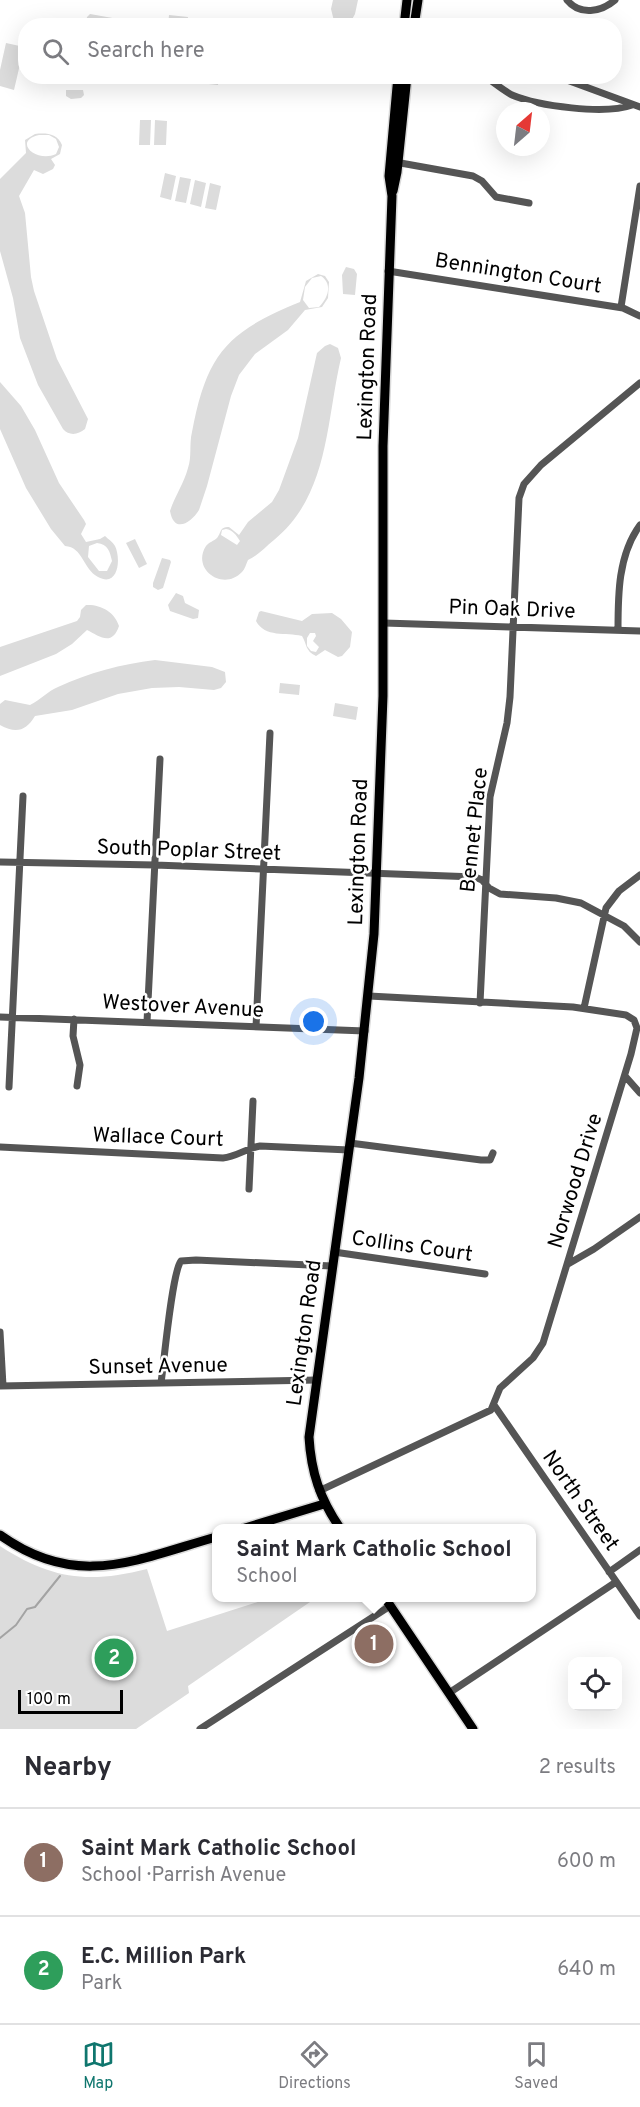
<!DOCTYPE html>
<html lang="en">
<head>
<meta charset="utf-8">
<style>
	:root { --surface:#fff; --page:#f7f7f7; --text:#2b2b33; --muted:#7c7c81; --line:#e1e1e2; --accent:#0f766e }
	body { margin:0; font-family:Overpass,sans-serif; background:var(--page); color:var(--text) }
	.controls { position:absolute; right:18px; bottom:18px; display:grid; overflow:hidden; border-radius:12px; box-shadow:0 6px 24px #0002 }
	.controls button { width:54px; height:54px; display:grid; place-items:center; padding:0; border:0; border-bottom:2px solid var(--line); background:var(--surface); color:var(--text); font:30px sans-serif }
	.compass { position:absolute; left:496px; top:102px; width:54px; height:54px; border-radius:50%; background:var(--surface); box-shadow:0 6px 24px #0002; rotate:28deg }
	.scale { position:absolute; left:18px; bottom:15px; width:105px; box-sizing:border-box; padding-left:6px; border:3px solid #000; border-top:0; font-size:16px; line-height:21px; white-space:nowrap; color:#000; -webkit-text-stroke:4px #fff; paint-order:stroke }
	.you { position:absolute; left:314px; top:1022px; width:21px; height:21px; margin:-15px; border:4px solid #fff; border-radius:50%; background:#1a73e8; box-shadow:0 0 0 9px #1a73e833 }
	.badge { display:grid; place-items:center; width:39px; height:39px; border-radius:50%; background:var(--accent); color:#fff; font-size:20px; font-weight:700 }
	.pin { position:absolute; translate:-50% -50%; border:3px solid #fff; box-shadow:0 2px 6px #0006 }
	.popup { position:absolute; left:212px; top:1524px; width:324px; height:78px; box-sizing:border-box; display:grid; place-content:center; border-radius:12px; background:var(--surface); filter:drop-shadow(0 2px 4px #0005); font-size:20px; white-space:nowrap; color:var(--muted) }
	.popup b { font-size:22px; color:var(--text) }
	.popup::after { content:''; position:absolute; left:50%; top:100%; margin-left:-12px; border:12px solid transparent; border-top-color:var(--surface) }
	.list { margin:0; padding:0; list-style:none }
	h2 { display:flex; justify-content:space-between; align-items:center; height:78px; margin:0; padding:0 24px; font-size:26px }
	h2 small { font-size:20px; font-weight:400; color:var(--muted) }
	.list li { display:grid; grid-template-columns:39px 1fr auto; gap:18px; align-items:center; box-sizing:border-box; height:108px; padding:0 24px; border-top:2px solid var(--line) }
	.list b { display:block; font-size:22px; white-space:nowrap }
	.list p { margin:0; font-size:20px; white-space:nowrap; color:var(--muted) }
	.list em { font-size:20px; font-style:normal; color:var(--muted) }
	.icon { flex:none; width:33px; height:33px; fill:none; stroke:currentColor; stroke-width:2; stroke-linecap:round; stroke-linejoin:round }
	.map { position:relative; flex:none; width:640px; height:1729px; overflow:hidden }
	.search { position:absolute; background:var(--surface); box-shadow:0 6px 24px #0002; left:18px; right:18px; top:18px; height:66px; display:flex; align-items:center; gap:15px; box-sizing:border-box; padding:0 21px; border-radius:24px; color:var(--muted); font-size:22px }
	.sheet { height:294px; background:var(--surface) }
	nav { display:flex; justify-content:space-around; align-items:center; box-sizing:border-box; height:84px; border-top:2px solid var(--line); background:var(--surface); font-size:16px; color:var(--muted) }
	nav a { display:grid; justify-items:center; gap:3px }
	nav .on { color:var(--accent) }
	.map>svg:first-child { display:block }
</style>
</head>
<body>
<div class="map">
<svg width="640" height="1729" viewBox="0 0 640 1729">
	<rect width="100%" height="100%" fill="#fff"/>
	<path fill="#dcdcdc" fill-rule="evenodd" d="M 333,0 L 358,0 L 355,14 L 349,25 L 335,25 L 331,9 Z
		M 90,14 L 135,22 L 137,25 L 91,25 L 86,23 L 87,17 Z
		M 169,15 L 188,17 L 187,25 L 168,25 Z
		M 6,43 L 24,47 L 14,90 L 0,86 L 0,70 Z
		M 162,77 L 162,76 L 219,77 L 218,85 L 162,79 Z
		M 66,90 L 83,90 L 84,95 L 81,98 L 71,99 L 66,96 Z
		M 140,120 L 151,120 L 150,145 L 139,145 Z
		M 155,120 L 167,121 L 166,145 L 154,145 Z
		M 35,134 C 46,133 57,133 62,145 L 60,154 L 51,159 L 55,165 L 53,169 L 43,174 L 34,170 L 19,196 L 25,213 L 31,277 L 34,291 L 57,359 L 88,419 L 85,429 C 78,435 69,436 63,429 L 38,385 L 20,338 L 13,298 L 0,251 L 0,179 L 26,153 L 25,140 ZM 39,135 L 49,135 L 56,139 L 59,147 L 56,154 C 36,163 12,141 39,135 Z
		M 165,173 L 176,176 L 171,200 L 160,197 Z
		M 180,177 L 191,179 L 186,203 L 175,201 Z
		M 195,180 L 206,183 L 201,207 L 190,204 Z
		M 210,183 L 221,186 L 216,210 L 205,208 Z
		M 346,267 L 354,269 L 357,274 L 355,295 L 343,294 L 342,275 Z
		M 318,274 L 325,276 L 329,282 L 328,298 L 322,307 L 305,310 L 288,330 L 255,354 L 239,375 L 231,396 L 207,486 L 199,510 C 191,523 174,534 170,511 C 175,496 184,483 188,468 C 192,457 189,444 192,432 C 207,353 227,332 300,302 L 306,281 ZM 321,276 C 333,284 328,298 319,307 L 309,308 L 303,300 L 305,287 L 312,278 Z
		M 330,344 L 338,348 L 341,358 C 326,422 329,495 274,540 C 265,547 259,555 248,560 C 246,564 245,569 242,572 C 223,592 191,569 206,546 C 209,542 214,541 217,538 C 222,532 219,527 229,527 L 239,535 L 248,522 L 272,502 L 279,490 L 298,438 L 317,353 L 325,346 ZM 226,529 C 233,530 236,535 240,541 L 237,545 L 221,535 L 222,530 Z
		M 0,382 L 21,406 L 35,430 L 59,483 L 84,520 L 86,524 L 81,534 L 86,542 L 100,539 L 105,536 C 108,539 112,541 115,546 C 121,558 119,588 98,577 C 83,569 83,547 65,546 L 51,529 L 26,488 L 0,429 ZM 97,543 C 108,544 110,552 112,561 L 107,571 L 99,571 L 88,557 L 89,546 Z
		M 135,539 L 147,564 L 139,568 L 126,543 Z
		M 162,558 L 170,560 L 171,562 L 163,588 L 158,590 L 153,587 L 153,583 Z
		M 176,593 L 183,596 L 185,603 L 199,610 L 198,618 L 193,619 L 170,611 L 168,605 Z
		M 86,605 C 100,604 115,612 119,626 C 112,647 99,636 87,630 L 72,644 L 56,654 L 0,676 L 0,647 L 77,621 L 80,617 L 81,610 Z
		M 261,611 L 302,621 L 312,614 L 332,613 L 341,619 L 352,632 L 350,647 L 342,656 L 338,657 L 325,650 L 316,656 C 305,651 307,644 302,636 C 286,632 265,638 256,621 L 259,612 ZM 310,633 L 315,633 L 316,636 L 313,641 L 319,647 L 316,652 L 311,651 L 307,646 L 307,638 Z
		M 155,660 L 212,667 L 225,672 L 226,682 L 221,688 L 214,690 L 179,687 L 152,688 L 118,694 L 72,710 L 35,716 C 26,731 16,734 0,725 L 0,704 L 5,700 L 30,705 C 40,700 48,691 58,687 C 88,673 122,664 155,660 Z
		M 280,683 L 300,685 L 299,695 L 279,693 Z
		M 335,703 L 358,707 L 356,720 L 333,716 Z
		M 0,1546 C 51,1579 88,1584 147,1569 L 167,1631 L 270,1598 L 306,1598 L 310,1602 L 188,1686 L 189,1693 L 136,1729 L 0,1729 Z"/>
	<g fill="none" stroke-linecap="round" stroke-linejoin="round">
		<path stroke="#a3a3a3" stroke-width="2" d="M 0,1638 L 16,1625 L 27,1609 L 35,1607 L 60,1576"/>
		<g stroke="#dbdbdb" stroke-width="12">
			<path id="major" d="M 404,26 L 407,0
				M 414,26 L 418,0
				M 393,191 L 397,172 L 407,76
				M 245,1528 L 324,1504
				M 340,1528 C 320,1499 311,1472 309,1437 L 359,1078 L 374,934 L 383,696 L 383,446 L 392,196 L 389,176 L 398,76
				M 0,1535 C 77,1590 135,1560 216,1537
				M 385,1598 L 473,1729"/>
		</g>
		<path stroke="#555" stroke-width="7" d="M 567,0 C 580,16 601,12 615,0
			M 485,76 C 494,83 503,90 512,95 C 538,106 605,115 632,105
			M 556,76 L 640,107
			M 395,162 L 473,176 L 482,181 L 496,197 L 529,203
			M 388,271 L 623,308 L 640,316
			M 621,307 L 640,186
			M 384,623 L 640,631
			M 618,630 C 618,595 618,555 640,525
			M 0,862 L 155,865 L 475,877 L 482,880 L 489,888 L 500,894 L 556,898 L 581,903 L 624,926 L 640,942
			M 480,1003 L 490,797 L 507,723 L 510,697 L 519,498 L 524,484 L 541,465 L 640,383
			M 584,1008 L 606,908 L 619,891 L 640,875
			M 0,1017 L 365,1031
			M 74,1019 L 73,1036 L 80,1065 L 77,1086
			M 147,1022 L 160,759
			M 256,1027 L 270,733
			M 625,1076 L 640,1093
			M 9,1087 L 23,796
			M 350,1143 L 481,1160 L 490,1160 L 493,1153
			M 0,1147 L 223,1158 C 236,1157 247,1148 260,1146 L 349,1150
			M 249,1189 L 253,1101
			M 334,1252 L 485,1274
			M 568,1264 L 594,1249 L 640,1217
			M 0,1332 L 3,1386
			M 161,1383 C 164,1363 172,1272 181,1261 L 196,1260 L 332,1266
			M 0,1386 L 317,1380
			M 494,1405 L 640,1616
			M 319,1491 L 491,1410 L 500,1388 L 533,1358 L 543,1343 L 631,1054 L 637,1028 L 634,1020 L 626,1015 L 573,1007 L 369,996
			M 609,1572 L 640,1550
			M 449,1693 L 616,1582
			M 200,1729 L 390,1606"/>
		<use href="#major" stroke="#000" stroke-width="9"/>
	</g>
	<g text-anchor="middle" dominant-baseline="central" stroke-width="5" stroke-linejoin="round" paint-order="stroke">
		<g font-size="21" fill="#000" stroke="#fff">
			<text transform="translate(518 274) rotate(9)">Bennington Court</text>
			<text transform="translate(368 367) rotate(-88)">Lexington Road</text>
			<text transform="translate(512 610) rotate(2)">Pin Oak Drive</text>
			<text transform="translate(475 830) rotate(-84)">Bennet Place</text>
			<text transform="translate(189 851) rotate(2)">South Poplar Street</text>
			<text transform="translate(359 852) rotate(-88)">Lexington Road</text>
			<text transform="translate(183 1007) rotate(3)">Westover Avenue</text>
			<text transform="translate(158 1138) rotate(2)">Wallace Court</text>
			<text transform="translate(576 1181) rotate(-73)">Norwood Drive</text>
			<text transform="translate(412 1247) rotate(8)">Collins Court</text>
			<text transform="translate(305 1333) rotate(-82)">Lexington Road</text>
			<text transform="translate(158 1367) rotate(-1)">Sunset Avenue</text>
			<text transform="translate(580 1501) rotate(55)">North Street</text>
		</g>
	</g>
</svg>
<div class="controls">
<button><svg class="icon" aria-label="locate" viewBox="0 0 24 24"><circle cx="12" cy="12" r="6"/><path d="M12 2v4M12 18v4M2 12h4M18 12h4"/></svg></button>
</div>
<svg class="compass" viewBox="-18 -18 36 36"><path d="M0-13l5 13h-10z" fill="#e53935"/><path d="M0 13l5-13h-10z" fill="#7c7c81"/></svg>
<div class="scale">100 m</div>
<div class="you"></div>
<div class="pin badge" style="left:374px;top:1644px;background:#8d6e63">1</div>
<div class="popup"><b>Saint Mark Catholic School</b>School</div>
<div class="pin badge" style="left:114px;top:1658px;background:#2e9e5b">2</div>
<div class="search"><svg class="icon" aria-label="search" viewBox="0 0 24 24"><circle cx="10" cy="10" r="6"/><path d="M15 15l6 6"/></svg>Search here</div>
</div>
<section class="sheet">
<h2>Nearby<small>2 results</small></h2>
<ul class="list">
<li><span class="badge" style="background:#8d6e63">1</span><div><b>Saint Mark Catholic School</b><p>School · Parrish Avenue</p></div><em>600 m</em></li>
<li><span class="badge" style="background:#2e9e5b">2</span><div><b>E.C. Million Park</b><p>Park</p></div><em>640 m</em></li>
</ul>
</section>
<nav>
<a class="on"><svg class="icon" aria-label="map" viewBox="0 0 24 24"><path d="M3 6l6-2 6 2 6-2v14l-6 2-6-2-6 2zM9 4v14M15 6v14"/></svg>Map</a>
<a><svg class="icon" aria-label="directions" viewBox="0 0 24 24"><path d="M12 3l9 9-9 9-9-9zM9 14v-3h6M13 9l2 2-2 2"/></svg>Directions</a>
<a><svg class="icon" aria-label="saved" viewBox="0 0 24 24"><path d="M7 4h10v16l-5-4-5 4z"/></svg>Saved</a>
</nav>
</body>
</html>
